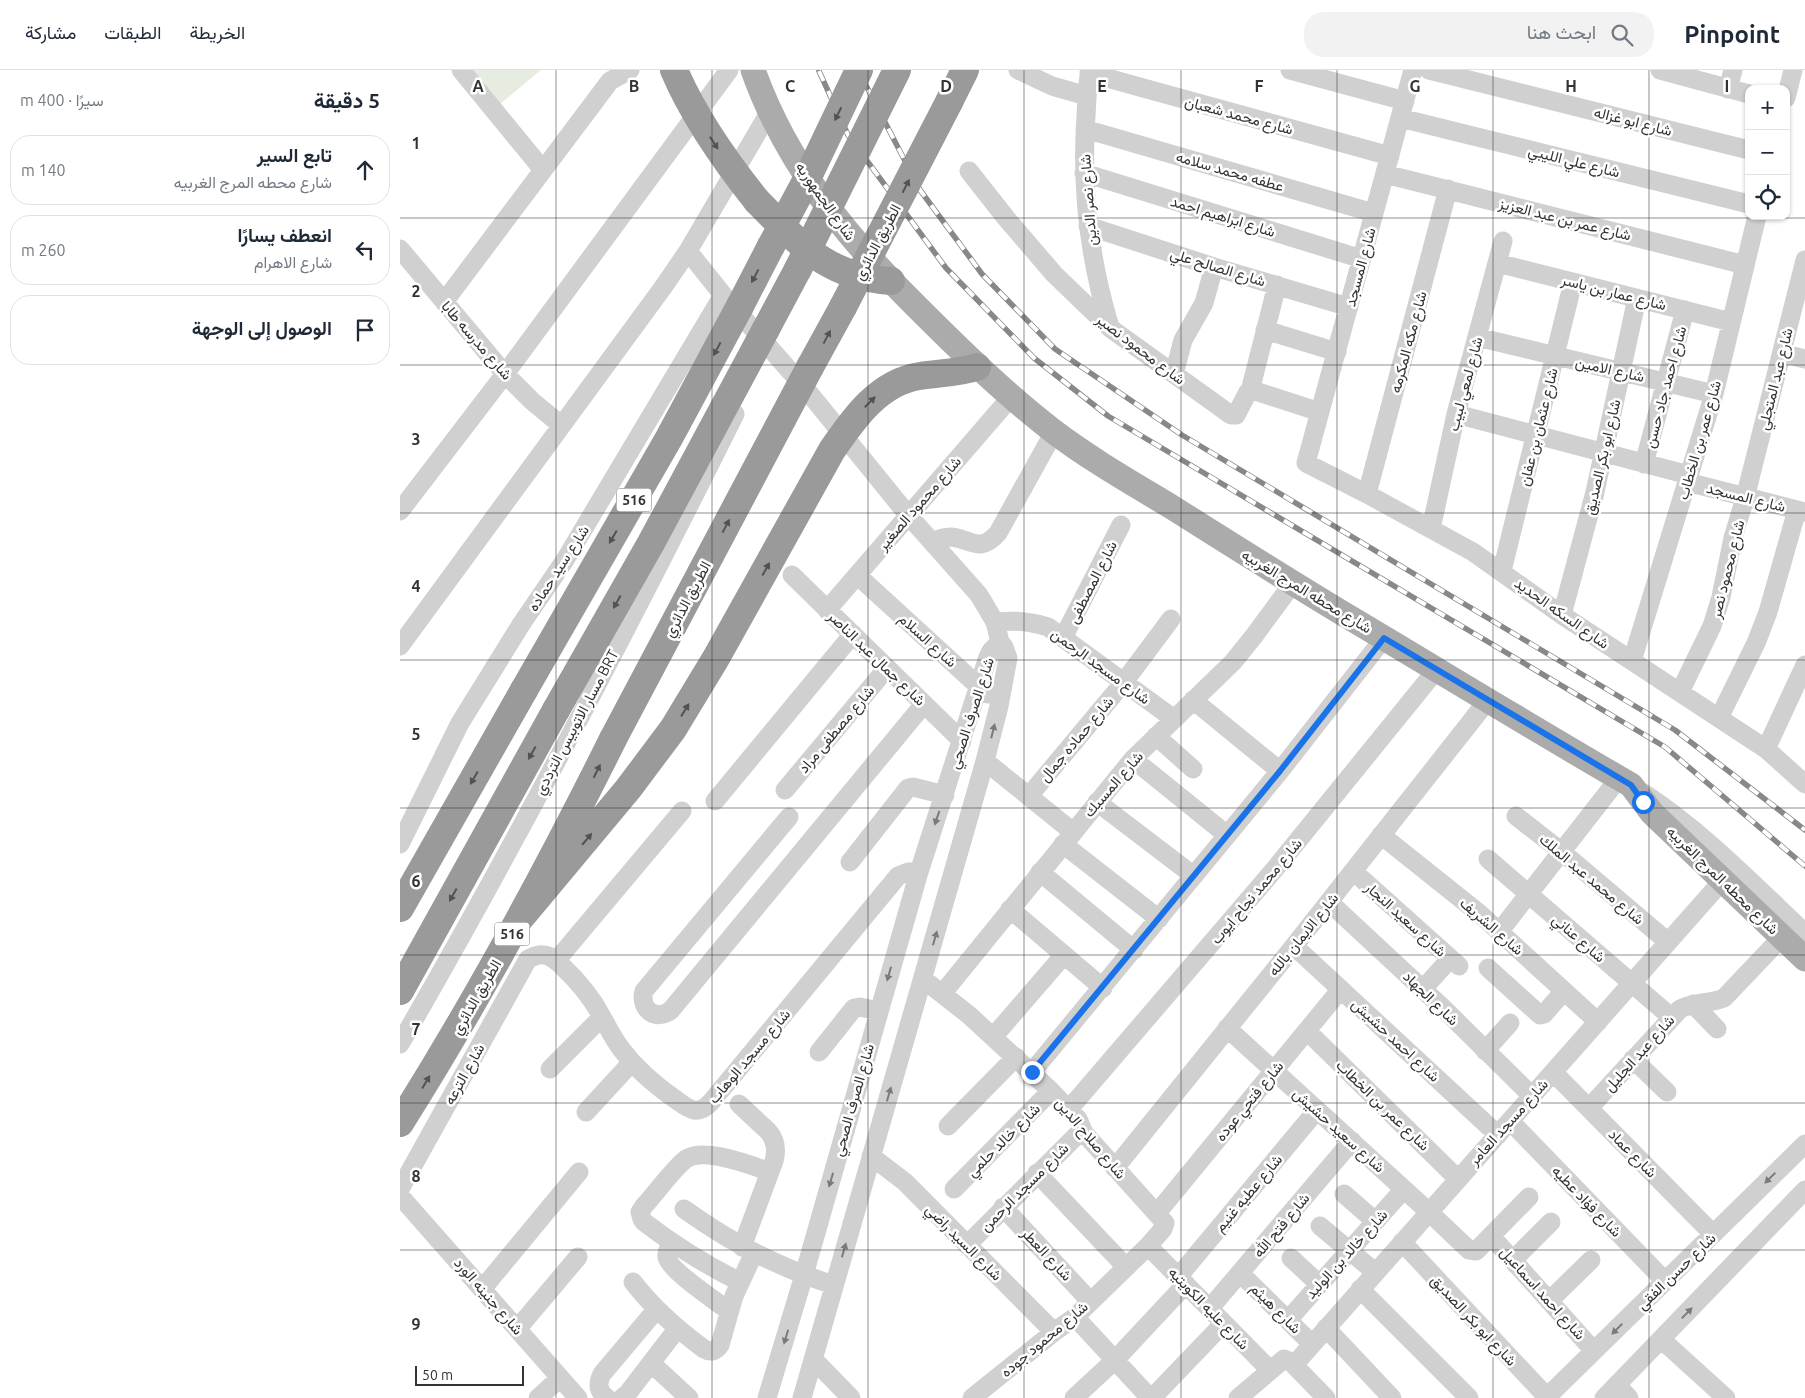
<!DOCTYPE html>
<html lang="ar">
<head>
<meta charset="utf-8">
<style>
	:root { --surface:#fff; --page:#f2f2f3; --text:#1f2937; --muted:#747a83; --line:#e0e1e3 }
	body { margin:0; font-family:Ubuntu,Vazirmatn,sans-serif; background:var(--page); color:var(--text); direction:rtl }
	.controls { position:absolute; right:15px; top:15px; display:grid; overflow:hidden; border-radius:10px; box-shadow:0 1px 4px #0004 }
	.controls button { width:45px; height:45px; display:grid; place-items:center; padding:0; border:0; border-bottom:1px solid var(--line); background:var(--surface); color:var(--text); font:25px sans-serif }
	.scale { position:absolute; left:15px; bottom:12px; width:109px; box-sizing:border-box; padding-left:5px; border:2px solid #333; border-top:0; font-size:14px; line-height:18px; white-space:nowrap; color:#333; -webkit-text-stroke:4px #fff; paint-order:stroke }
	.stop { position:absolute; width:15px; height:15px; margin:-11px; border:4px solid #1a73e8; border-radius:50%; background:#fff }
	.stop.end { background:#1a73e8; border-color:#fff; box-shadow:0 1px 5px #0008 }
	.list { margin:0; padding:0; list-style:none }
	h2 { display:flex; justify-content:space-between; align-items:center; height:65px; margin:0; padding:0 20px; font-size:21px }
	h2 small { font-size:16px; font-weight:400; color:var(--muted) }
	.list li { display:grid; grid-template-columns:32px 1fr auto; gap:15px; align-items:center; box-sizing:border-box; height:70px; margin:0 10px 10px; padding:0 10px; border:1px solid var(--line); border-radius:20px }
	.list b { display:block; font-size:19px; white-space:nowrap }
	.list p { margin:0; font-size:16px; white-space:nowrap; color:var(--muted) }
	.list em { font-size:16px; font-style:normal; color:var(--muted) }
	.icon { flex:none; width:28px; height:28px; fill:none; stroke:currentColor; stroke-width:2; stroke-linecap:round; stroke-linejoin:round }
	.map { position:relative; flex:none; width:1405px; height:1328px; overflow:hidden; direction:ltr }
	header { display:flex; align-items:center; gap:30px; box-sizing:border-box; height:70px; padding:0 25px; background:var(--surface); border-bottom:1px solid var(--line) }
	header strong { font-size:24px }
	nav { display:flex; gap:28px; margin-inline-start:auto; font-size:18px }
	.search { width:350px; height:45px; background:var(--page); display:flex; align-items:center; gap:12px; box-sizing:border-box; padding:0 18px; border-radius:20px; color:var(--muted); font-size:19px }
	main { display:flex }
	aside { flex:1; background:var(--surface) }
	.map>svg:first-child { display:block }
</style>
</head>
<body>
<header>
<strong>Pinpoint</strong>
<div class="search"><svg class="icon" aria-label="search" viewBox="0 0 24 24"><circle cx="10" cy="10" r="6"/><path d="M15 15l6 6"/></svg>ابحث هنا</div>
<nav><a>الخريطة</a><a>الطبقات</a><a>مشاركة</a></nav>
</header>
<main>
<div class="map">
<svg width="1405" height="1328" viewBox="0 0 1405 1328">
	<rect width="100%" height="100%" fill="#fff"/>
	<path fill="#e6ecdf" d="M 70,0 L 141,0 L 99,35 Z"/>
	<g fill="none" stroke-linecap="round" stroke-linejoin="round">
		<path stroke="#d0d0d0" stroke-width="19" d="M 61,0 L 143,100
			M 618,0 L 652,16 L 687,26
			M 690,0 C 687,15 687,31 686,46 C 681,118 689,188 710,257
			M 890,0 L 1005,31
			M 1013,0 L 906,393 L 967,424 L 1073,482 L 1162,545 L 1366,679 L 1405,714
			M 1029,0 L 1349,80
			M 1260,0 L 1349,24
			M 689,3 L 990,86
			M 1328,19 L 1333,0
			M 1386,28 L 1393,0
			M 1000,48 L 1349,134
			M 685,59 L 974,143
			M 569,101 L 606,148 L 654,204 L 710,258 L 831,345 L 836,345 L 848,322 L 852,320 L 920,342
			M 684,103 L 962,189
			M 985,104 L 1345,195
			M 688,156 L 814,197 L 949,237
			M 0,179 L 105,304 L 132,331 L 161,355
			M 288,181 L 370,41
			M 1097,193 L 1331,252
			M 44,232 L 210,11 L 230,0
			M 865,260 L 937,282
			M 1077,267 L 1314,324
			M 1382,283 L 1405,289
			M 774,304 L 783,270 L 804,233 L 814,197
			M 850,321 L 877,215
			M 1056,344 L 1289,405
			M 1244,394 L 1285,240
			M 1287,412 L 1405,442
			M 967,424 L 1048,119
			M 0,441 L 105,304 L 329,0
			M 1031,459 L 1056,344 L 1103,171
			M 532,472 C 538,469 544,467 551,467 C 572,469 579,484 598,463 L 654,362
			M 1102,501 L 1173,212
			M 392,505 L 562,671
			M 457,505 L 587,624
			M 427,540 L 611,327
			M 1162,545 L 1195,422 L 1237,228
			M 595,552 C 614,550 630,551 648,557 L 774,649
			M 663,568 L 721,455
			M 0,576 L 264,216 L 288,181 L 323,225 L 405,318 L 508,445 L 579,525 L 595,552 L 600,572 L 604,577 L 608,588 L 599,636 L 585,691 L 402,1328
			M 1232,591 L 1314,324 L 1357,146
			M 1280,622 L 1312,556 L 1321,527 L 1333,468 L 1345,428 L 1405,190
			M 793,630 L 880,701
			M 1319,648 L 1356,573 L 1368,542 L 1397,440
			M 756,666 L 793,699
			M 1366,679 L 1405,595
			M 733,689 L 827,765
			M 585,691 L 673,762
			M 385,720 L 487,598
			M 1242,722 C 1302,761 1353,814 1405,863
			M 629,726 L 724,612 L 771,549
			M 315,731 L 453,564
			M 697,732 L 794,806
			M 1116,746 L 1162,782 L 1268,872
			M 389,747 L 244,921 C 239,939 256,952 271,940 L 524,634
			M 981,765 L 1080,844 L 1198,952
			M 0,774 L 60,653 L 122,553 L 165,490 L 323,225
			M 663,774 L 759,849
			M 1088,789 L 1271,947
			M 450,792 L 508,718 L 513,717 L 545,725
			M 953,801 L 1059,896
			M 640,802 L 734,880
			M 929,832 L 1043,938 L 1132,1026
			M 610,839 L 703,918
			M 1099,862 L 1219,708
			M 894,876 L 1098,1065
			M 156,891 L 282,741
			M 1088,898 L 1140,945 L 1144,944 L 1164,921
			M 523,909 L 569,945 L 651,1021 L 678,1049 L 684,1063 L 765,1153 L 763,1159 L 748,1176 L 675,1247 L 654,1262 L 572,1328
			M 1022,920 L 1050,889
			M 542,924 L 733,689 L 833,592 L 854,566 L 893,513
			M 1293,934 L 1317,959
			M 827,958 L 1029,1142 L 1069,1180 L 1076,1181 L 1129,1127
			M 907,961 L 1058,1109
			M 594,966 L 664,885
			M 0,974 C 119,768 229,557 335,344
			M 1085,981 L 1110,953
			M 419,982 L 454,938 L 460,937 L 478,941
			M 1233,989 L 1267,1022
			M 150,999 L 202,947
			M 632,1002 L 880,701 L 984,568
			M 1153,1002 L 1313,1164
			M 339,1034 L 368,1061 C 376,1070 377,1080 374,1091 L 342,1177
			M 670,1038 L 874,800 L 1037,599
			M 1189,1038 L 1280,939 C 1293,932 1309,934 1324,928 L 1382,867
			M 186,1042 L 232,992
			M 1110,1051 L 1265,1211
			M 548,1056 L 616,987
			M 471,1086 L 505,1112 L 654,1262
			M 715,1098 L 894,876 L 1088,630
			M 637,1103 L 726,1197
			M 0,1119 L 128,889 C 133,887 137,884 143,885 C 151,885 156,891 162,896 C 178,911 192,928 202,947 C 209,959 214,970 222,980 C 237,1000 255,1015 275,1029 C 289,1039 297,1047 311,1032 L 498,806 L 508,802 L 519,802
			M 554,1119 L 651,1021
			M 944,1124 L 975,1151
			M 0,1126 L 178,1328
			M 603,1137 L 690,1231
			M 284,1139 C 331,1173 379,1198 434,1215
			M 757,1143 L 941,919
			M 920,1156 L 975,1202
			M 1091,1166 L 1194,1281
			M 1002,1172 L 1147,1327
			M 273,1173 C 269,1177 266,1181 267,1187 C 269,1200 317,1232 329,1241
			M 567,1175 L 682,1060
			M 748,1176 L 870,1300
			M 891,1188 L 919,1214
			M 1113,1190 L 1151,1152
			M 840,1203 L 912,1274
			M 778,1207 L 917,1040
			M 233,1212 C 253,1238 277,1259 304,1279 C 311,1283 316,1281 320,1275 L 334,1226 L 354,1183
			M 340,1212 C 306,1195 274,1175 244,1152 L 242,1149 L 240,1142 L 244,1136 C 255,1124 274,1098 286,1089 C 304,1077 351,1095 370,1102
			M 83,1218 L 179,1102
			M 960,1219 L 1069,1328
			M 1149,1231 L 1191,1190
			M 810,1238 L 952,1071
			M 675,1247 L 750,1328
			M 888,1250 L 1004,1119
			M 118,1258 L 178,1187
			M 926,1258 L 992,1328
			M 1262,1270 L 1326,1328
			M 413,1289 L 451,1328
			M 251,1293 L 289,1328
			M 894,1295 L 1323,810
			M 1217,1315 L 1229,1328
			M 138,1328 L 160,1308
			M 207,1328 C 198,1322 197,1314 202,1304 L 256,1240
			M 222,1328 L 228,1323 L 277,1259
			M 367,1328 L 404,1205 L 519,802 L 588,587 L 591,581 L 600,572
			M 674,1328 L 715,1290 L 786,1214
			M 752,1328 L 824,1253
			M 838,1328 L 884,1289 L 891,1292 L 926,1328
			M 1146,1328 L 1405,1074
			M 1204,1328 L 1405,1120"/>
		<path stroke="#ababab" stroke-width="25" d="M 353,0 C 386,93 447,168 516,236 C 560,280 604,323 653,361 C 690,389 730,412 770,436 C 827,472 884,508 942,543 C 1038,600 1134,659 1231,715 L 1252,743 L 1405,889"/>
		<path stroke="#9a9a9a" stroke-width="28" d="M 549,32 L 565,0
			M 357,131 C 400,174 426,207 491,211
			M 340,236 L 371,176
			M 366,259 L 398,199
			M 410,297 L 443,237
			M 0,838 L 124,620
			M 122,846 L 228,719 L 273,659 L 316,588 L 432,380 C 454,348 479,312 520,306 C 539,303 558,303 577,297
			M 0,921 L 156,640
			M 0,1053 C 78,929 148,800 213,669"/>
		<g stroke="#888" stroke-width="5.5">
			<path id="rail" d="M 458,0 L 520,120 L 582,204 L 655,279 L 782,365 L 1275,660 L 1405,760
				M 419,1 L 448,65 L 546,198 L 634,288 L 708,346 L 1265,677 L 1405,796"/>
		</g>
		<use href="#rail" stroke="#fff" stroke-width="4" stroke-dasharray="11" stroke-linecap="butt"/>
		<path stroke="#9a9a9a" stroke-width="28" d="M 274,0 C 294,47 325,91 357,131
			M 371,176 L 406,111 L 459,0
			M 398,199 L 497,0
			M 443,237 L 549,32
			M 124,620 L 269,368 L 340,236
			M 156,640 L 251,473 L 366,259
			M 213,669 L 410,297"/>
	</g>
	<defs><path id="oneway-solid" d="M-6-.8H1V-3.2L6.5 0L1 3.2V.8H-6Z" transform="scale(1.25)"/></defs>
	<g fill="#525252">
		<use href="#oneway-solid" transform="translate(438 44) rotate(116)"/>
		<use href="#oneway-solid" transform="translate(314 73) rotate(57)"/>
		<use href="#oneway-solid" transform="translate(506 116) rotate(-63)"/>
		<use href="#oneway-solid" transform="translate(355 206) rotate(118)"/>
		<use href="#oneway-solid" transform="translate(427 267) rotate(-62)"/>
		<use href="#oneway-solid" transform="translate(317 279) rotate(118)"/>
		<use href="#oneway-solid" transform="translate(470 332) rotate(-45)"/>
		<use href="#oneway-solid" transform="translate(326 456) rotate(-62)"/>
		<use href="#oneway-solid" transform="translate(213 467) rotate(120)"/>
		<use href="#oneway-solid" transform="translate(366 499) rotate(-61)"/>
		<use href="#oneway-solid" transform="translate(217 532) rotate(119)"/>
		<use href="#oneway-solid" transform="translate(285 640) rotate(-58)"/>
		<use href="#oneway-solid" transform="translate(132 683) rotate(119)"/>
		<use href="#oneway-solid" transform="translate(197 701) rotate(-64)"/>
		<use href="#oneway-solid" transform="translate(74 708) rotate(120)"/>
		<use href="#oneway-solid" transform="translate(187 769) rotate(-50)"/>
		<use href="#oneway-solid" transform="translate(53 825) rotate(119)"/>
		<use href="#oneway-solid" transform="translate(26 1012) rotate(-59)"/>
	</g>
	<g fill="#7a7a7a">
		<use href="#oneway-solid" transform="translate(593 661) rotate(-76)"/>
		<use href="#oneway-solid" transform="translate(537 748) rotate(109)"/>
		<use href="#oneway-solid" transform="translate(535 868) rotate(-74)"/>
		<use href="#oneway-solid" transform="translate(489 904) rotate(106)"/>
		<use href="#oneway-solid" transform="translate(489 1024) rotate(-74)"/>
		<use href="#oneway-solid" transform="translate(1370 1108) rotate(135)"/>
		<use href="#oneway-solid" transform="translate(431 1110) rotate(106)"/>
		<use href="#oneway-solid" transform="translate(444 1180) rotate(-74)"/>
		<use href="#oneway-solid" transform="translate(1287 1243) rotate(-46)"/>
		<use href="#oneway-solid" transform="translate(1217 1259) rotate(135)"/>
		<use href="#oneway-solid" transform="translate(386 1267) rotate(107)"/>
	</g>
	<g fill="none" stroke-linecap="round" stroke-linejoin="round">
		<path stroke="#1a73e8" stroke-width="6" d="M 632,1002 L 880,701 L 984,568 L 1231,715 L 1243,732"/>
	</g>
	<path fill="none" stroke="#333" stroke-width="1" stroke-opacity="0.55" d="M 156,0 L 156,1328M 312,0 L 312,1328M 468,0 L 468,1328M 624,0 L 624,1328M 781,0 L 781,1328M 937,0 L 937,1328M 1093,0 L 1093,1328M 1249,0 L 1249,1328M 0,148 L 1405,148M 0,295 L 1405,295M 0,443 L 1405,443M 0,590 L 1405,590M 0,738 L 1405,738M 0,885 L 1405,885M 0,1033 L 1405,1033M 0,1180 L 1405,1180"/>
	<g text-anchor="middle" dominant-baseline="central" stroke-width="5" stroke-linejoin="round" paint-order="stroke">
		<g fill="#fff" stroke="#707070" stroke-width="1">
			<rect x="216.5" y="418.5" width="35" height="23" rx="4"/>
			<rect x="94.5" y="852.5" width="35" height="23" rx="4"/>
		</g>
		<g font-size="14" font-weight="bold" fill="#333">
			<text x="234" y="430">516</text>
			<text x="112" y="864">516</text>
		</g>
		<g font-size="15" fill="#333" stroke="#fff">
			<text transform="translate(839 45) rotate(15)">شارع محمد شعبان</text>
			<text transform="translate(1233 51) rotate(14)">شارع ابو غزاله</text>
			<text transform="translate(1174 91) rotate(14)">شارع علي الليبي</text>
			<text transform="translate(830 101) rotate(16)">عطفه محمد سلامه</text>
			<text transform="translate(688 130) rotate(-94)">شارع نصر الدين</text>
			<text transform="translate(426 131) rotate(55)">شارع الجمهوريه</text>
			<text transform="translate(823 146) rotate(17)">شارع ابراهيم احمد</text>
			<text transform="translate(1165 149) rotate(14)">شارع عمر بن عبد العزيز</text>
			<text transform="translate(477 172) rotate(-62)">الطريق الدائري</text>
			<text transform="translate(818 197) rotate(17)">شارع الصالح علي</text>
			<text transform="translate(960 197) rotate(-75)">شارع المسجد</text>
			<text transform="translate(1214 222) rotate(14)">شارع عمار بن ياسر</text>
			<text transform="translate(77 270) rotate(49)">شارع مدرسه طابا</text>
			<text transform="translate(1008 272) rotate(-75)">شارع مكه المكرمه</text>
			<text transform="translate(741 279) rotate(37)">شارع محمود نصير</text>
			<text transform="translate(1210 299) rotate(13)">شارع الامين</text>
			<text transform="translate(1375 309) rotate(-76)">شارع عبد المتجلي</text>
			<text transform="translate(1065 314) rotate(-75)">شارع لمعي لبيب</text>
			<text transform="translate(1265 317) rotate(-75)">شارع احمد جاد حسن</text>
			<text transform="translate(1138 357) rotate(-76)">شارع عثمان بن عفان</text>
			<text transform="translate(1299 370) rotate(-74)">شارع عمر بن الخطاب</text>
			<text transform="translate(1202 387) rotate(-77)">شارع ابو بكر الصديق</text>
			<text transform="translate(1346 427) rotate(14)">شارع المسجد</text>
			<text transform="translate(519 433) rotate(-49)">شارع محمود الصغير</text>
			<text transform="translate(158 498) rotate(-57)">شارع سيد حماده</text>
			<text transform="translate(1327 499) rotate(-76)">شارع محمود نصر</text>
			<text transform="translate(692 512) rotate(-63)">شارع المصطفى</text>
			<text transform="translate(907 521) rotate(31)">شارع محطه المرج الغربيه</text>
			<text transform="translate(287 529) rotate(-62)">الطريق الدائري</text>
			<text transform="translate(1162 543) rotate(35)">شارع السكه الحديد</text>
			<text transform="translate(528 570) rotate(42)">شارع السلام</text>
			<text transform="translate(477 588) rotate(44)">شارع جمال عبد الناصر</text>
			<text transform="translate(701 596) rotate(36)">شارع مسجد الرحمن</text>
			<text transform="translate(571 643) rotate(-72)">شارع الصرف الصحي</text>
			<text transform="translate(176 652) rotate(-62)">مسار الاتوبيس الترددي BRT</text>
			<text transform="translate(436 659) rotate(-50)">شارع مصطفى مراد</text>
			<text transform="translate(676 669) rotate(-50)">شارع حماده جمال</text>
			<text transform="translate(713 714) rotate(-49)">شارع المسبك</text>
			<text transform="translate(1192 809) rotate(40)">شارع محمد عبد الملك</text>
			<text transform="translate(1323 810) rotate(44)">شارع محطه المرج الغربيه</text>
			<text transform="translate(856 821) rotate(-50)">شارع محمد نجاح ايوب</text>
			<text transform="translate(1006 849) rotate(42)">شارع سعيد النجار</text>
			<text transform="translate(1092 856) rotate(41)">شارع الشريف</text>
			<text transform="translate(903 864) rotate(-51)">شارع الايمان بالله</text>
			<text transform="translate(1179 868) rotate(41)">شارع عناني</text>
			<text transform="translate(76 927) rotate(-60)">الطريق الدائري</text>
			<text transform="translate(1031 928) rotate(44)">شارع الجهاد</text>
			<text transform="translate(996 970) rotate(43)">شارع احمد حشيش</text>
			<text transform="translate(1239 983) rotate(-48)">شارع عبد الجليل</text>
			<text transform="translate(349 986) rotate(-50)">شارع مسجد الوهاب</text>
			<text transform="translate(64 1004) rotate(-61)">شارع الترعه</text>
			<text transform="translate(453 1030) rotate(-74)">شارع الصرف الصحي</text>
			<text transform="translate(849 1031) rotate(-51)">شارع فتحي عوده</text>
			<text transform="translate(983 1035) rotate(44)">شارع عمر بن الخطاب</text>
			<text transform="translate(1108 1052) rotate(-48)">شارع مسجد العامر</text>
			<text transform="translate(939 1060) rotate(42)">شارع سعيد حشيش</text>
			<text transform="translate(691 1068) rotate(50)">شارع صلاح الدين</text>
			<text transform="translate(603 1070) rotate(-45)">شارع خالد حلمي</text>
			<text transform="translate(1233 1083) rotate(45)">شارع عماد</text>
			<text transform="translate(624 1117) rotate(-45)">شارع مسجد الرحمن</text>
			<text transform="translate(848 1123) rotate(-50)">شارع عطيه غنيم</text>
			<text transform="translate(1187 1131) rotate(46)">شارع فؤاد عطيه</text>
			<text transform="translate(881 1155) rotate(-50)">شارع فتح الله</text>
			<text transform="translate(564 1172) rotate(45)">شارع السيد راضي</text>
			<text transform="translate(647 1184) rotate(47)">شارع العطر</text>
			<text transform="translate(946 1184) rotate(-48)">شارع خالد بن الوليد</text>
			<text transform="translate(1276 1201) rotate(-44)">شارع حسن الفقي</text>
			<text transform="translate(1143 1223) rotate(48)">شارع احمد اسماعيل</text>
			<text transform="translate(89 1226) rotate(49)">شارع جنينه الورد</text>
			<text transform="translate(809 1238) rotate(46)">شارع عليه الكويتيه</text>
			<text transform="translate(876 1238) rotate(45)">شارع هيثم</text>
			<text transform="translate(1074 1250) rotate(47)">شارع ابو بكر الصديق</text>
			<text transform="translate(644 1269) rotate(-40)">شارع محمود جوده</text>
		</g>
	</g>
	<g font-size="16" text-anchor="middle" font-weight="bold" fill="#333" stroke="#fff" stroke-width="5" stroke-linejoin="round" paint-order="stroke">
		<text x="78" y="22">A</text>
		<text x="234" y="22">B</text>
		<text x="390" y="22">C</text>
		<text x="546" y="22">D</text>
		<text x="702" y="22">E</text>
		<text x="859" y="22">F</text>
		<text x="1015" y="22">G</text>
		<text x="1171" y="22">H</text>
		<text x="1327" y="22">I</text>
		<text x="16" y="79">1</text>
		<text x="16" y="227">2</text>
		<text x="16" y="375">3</text>
		<text x="16" y="522">4</text>
		<text x="16" y="670">5</text>
		<text x="16" y="817">6</text>
		<text x="16" y="965">7</text>
		<text x="16" y="1112">8</text>
		<text x="16" y="1260">9</text>
	</g>
</svg>
<div class="controls">
<button>+</button>
<button>−</button>
<button><svg class="icon" aria-label="locate" viewBox="0 0 24 24"><circle cx="12" cy="12" r="6"/><path d="M12 2v4M12 18v4M2 12h4M18 12h4"/></svg></button>
</div>
<div class="scale">50 m</div>
<div class="stop" style="left:1243px;top:732px"></div>
<div class="stop end" style="left:632px;top:1002px"></div>
</div>
<aside>
<h2>5 دقيقة<small>سيرًا · 400 m</small></h2>
<ul class="list">
<li><svg class="icon" aria-label="ahead" viewBox="0 0 24 24"><path d="M12 20V5M6 11l6-6 6 6"/></svg><div><b>تابع السير</b><p>شارع محطه المرج الغربيه</p></div><em>140 m</em></li>
<li><svg class="icon" aria-label="left" viewBox="0 0 24 24"><path d="M17 20v-9H6M10 6l-5 5 5 5"/></svg><div><b>انعطف يسارًا</b><p>شارع الاهرام</p></div><em>260 m</em></li>
<li><svg class="icon" aria-label="arrive" viewBox="0 0 24 24"><path d="M6 21V4h12l-3 4 3 4H6"/></svg><div><b>الوصول إلى الوجهة</b></div></li>
</ul>
</aside>
</main>
</body>
</html>
